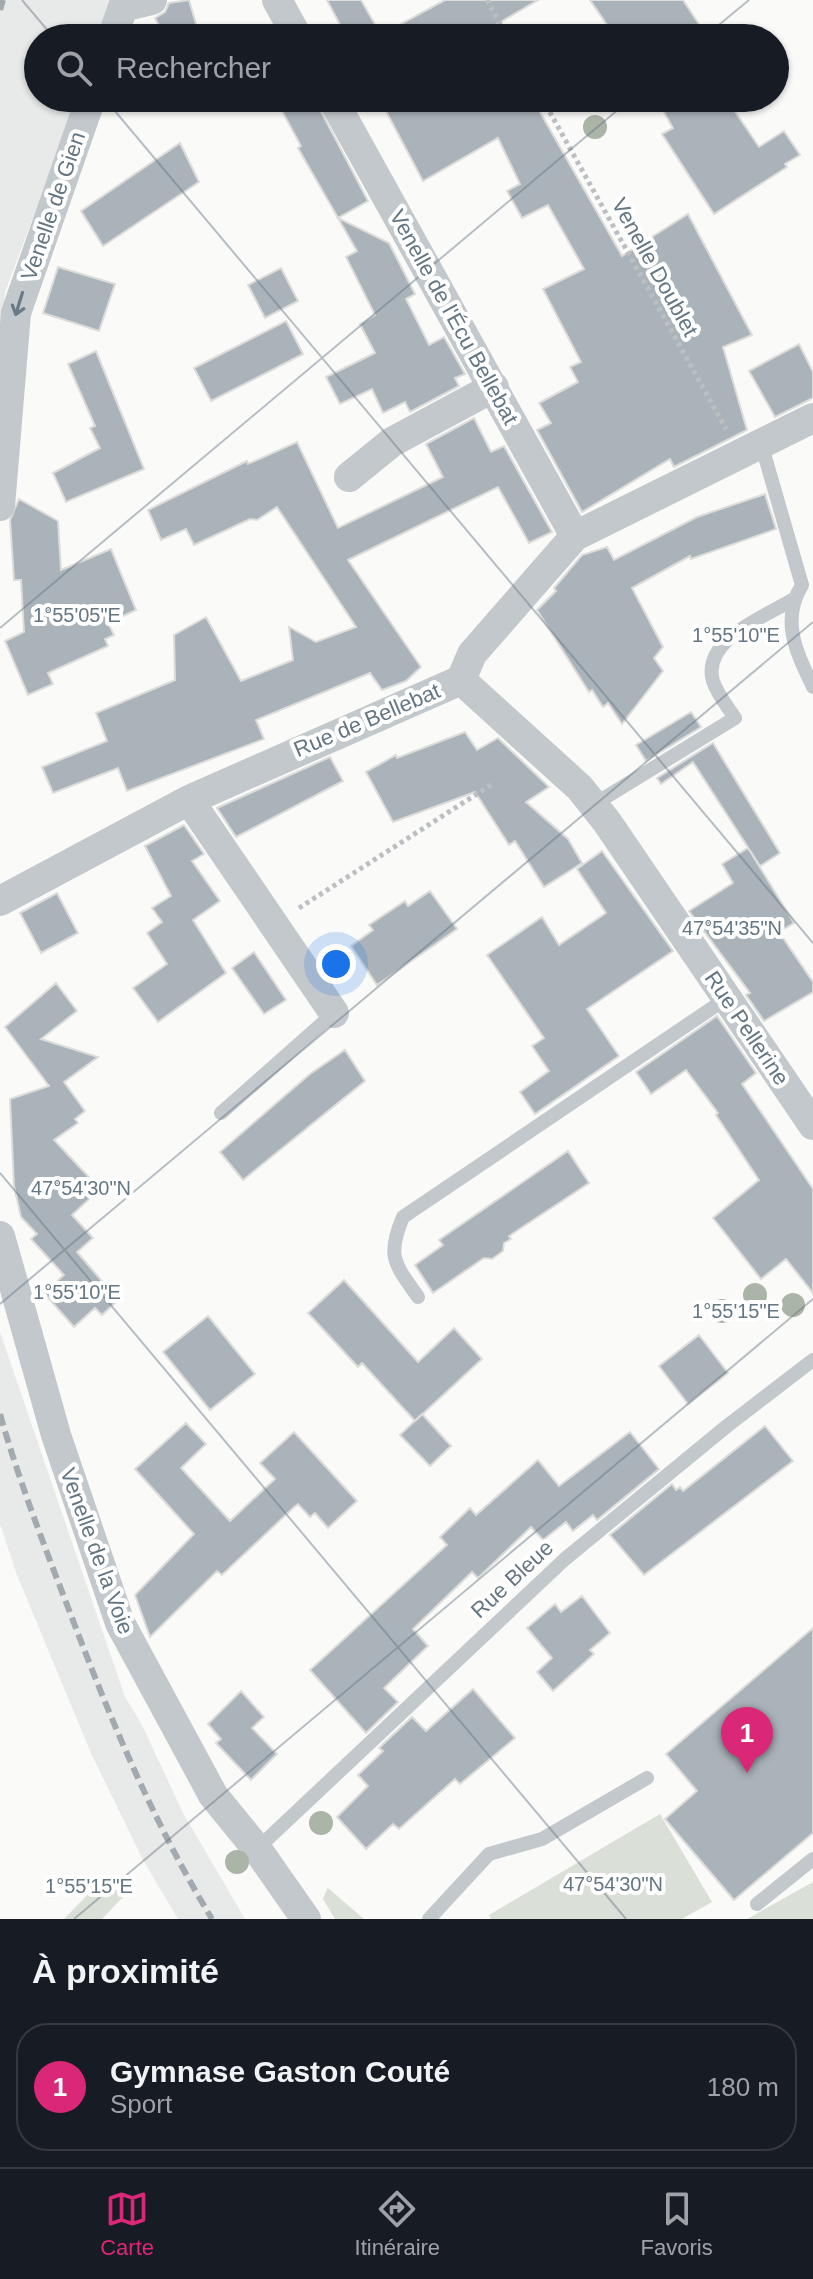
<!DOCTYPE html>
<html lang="fr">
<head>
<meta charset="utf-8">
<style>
	:root { --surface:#171b24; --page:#20242c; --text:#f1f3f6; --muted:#9ea1a6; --line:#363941; --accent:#db2777 }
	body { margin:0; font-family:Arial,sans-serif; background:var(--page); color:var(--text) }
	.you { position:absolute; left:336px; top:964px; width:28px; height:28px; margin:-20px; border:6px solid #fff; border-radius:50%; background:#1a73e8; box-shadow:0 0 0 12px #1a73e833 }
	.badge { display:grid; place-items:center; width:52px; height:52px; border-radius:50%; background:var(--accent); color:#fff; font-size:26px; font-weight:700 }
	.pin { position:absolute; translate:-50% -66px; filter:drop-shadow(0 2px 4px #0008) }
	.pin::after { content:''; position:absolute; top:42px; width:28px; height:24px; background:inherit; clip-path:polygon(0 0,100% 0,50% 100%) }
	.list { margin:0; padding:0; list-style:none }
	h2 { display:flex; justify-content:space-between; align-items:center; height:104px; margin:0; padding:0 32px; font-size:34px }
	h2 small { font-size:26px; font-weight:400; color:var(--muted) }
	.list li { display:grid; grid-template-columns:52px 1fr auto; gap:24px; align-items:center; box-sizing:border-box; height:128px; margin:0 16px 16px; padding:0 16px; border:2px solid var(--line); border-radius:32px }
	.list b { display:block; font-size:30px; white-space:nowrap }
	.list p { margin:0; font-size:26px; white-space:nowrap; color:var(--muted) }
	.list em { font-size:26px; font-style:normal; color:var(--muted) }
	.icon { flex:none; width:44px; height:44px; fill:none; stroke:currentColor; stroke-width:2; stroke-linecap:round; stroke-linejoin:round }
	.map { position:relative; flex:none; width:813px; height:1919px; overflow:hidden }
	.search { position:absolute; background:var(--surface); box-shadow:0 2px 6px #0004; left:24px; right:24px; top:24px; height:88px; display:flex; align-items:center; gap:20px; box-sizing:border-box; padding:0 28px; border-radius:44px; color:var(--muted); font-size:30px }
	.sheet { height:248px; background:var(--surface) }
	nav { display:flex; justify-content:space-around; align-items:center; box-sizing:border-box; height:112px; border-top:2px solid var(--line); background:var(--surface); font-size:22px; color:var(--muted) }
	nav a { display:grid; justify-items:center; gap:4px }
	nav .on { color:var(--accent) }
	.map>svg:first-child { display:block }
</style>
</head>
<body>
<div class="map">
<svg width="813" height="1919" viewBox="0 0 813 1919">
	<rect width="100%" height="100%" fill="#fafaf8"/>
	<path fill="#e8e9e9" d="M 0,0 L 116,0 L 101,38 L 38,38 L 38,98 L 78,98 L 5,292 L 0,379 Z
		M 0,1332 L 125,1697 L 142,1725 L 183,1813 L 245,1919 L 178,1919 L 143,1860 L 91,1753 L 17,1575 L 0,1524 Z"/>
	<path fill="#dadfd7" d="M 660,1814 L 712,1902 L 682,1919 L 491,1919 L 489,1915 Z
		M 104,1878 L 123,1897 L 102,1919 L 64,1919 Z
		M 813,1882 L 813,1919 L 747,1919 Z
		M 328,1887 L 328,1888 L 364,1919 L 335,1919 L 323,1899 Z"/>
	<path fill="#aab3b9" stroke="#dcdcda" stroke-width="2" d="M 189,0 L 200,38 L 166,38 L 155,18 L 165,12 L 169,3 Z
		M 327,0 L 361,0 L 381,35 L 445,0 L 538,0 L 492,27 L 498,38 L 347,38 Z
		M 590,0 L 683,0 L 708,38 L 616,38 Z
		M 275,98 L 314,98 L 368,201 L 338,218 L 389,243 L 415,294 L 406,299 L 429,345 L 444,337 L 465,374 L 455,378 L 459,386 L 410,412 L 405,402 L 383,413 L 372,389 L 340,404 L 326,377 L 375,353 L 360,324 L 375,315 L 346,257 L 357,251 L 298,148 L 301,146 Z
		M 379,98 L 532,98 L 622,256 L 688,214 L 752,335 L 723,347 L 747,430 L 674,467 L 670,459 L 582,512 L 537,430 L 551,423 L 539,403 L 578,382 L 570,367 L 581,362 L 543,289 L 584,269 L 548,205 L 522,218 L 507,191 L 520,184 L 498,138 L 423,181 Z
		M 656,98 L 726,98 L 759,147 L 784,131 L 800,155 L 785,164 L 787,167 L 714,214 L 662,134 L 673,128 Z
		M 180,143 L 199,182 L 103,246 L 81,211 Z
		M 58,267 L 115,284 L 99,331 L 43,313 Z
		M 281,268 L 298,301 L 265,318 L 248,285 Z
		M 286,321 L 303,354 L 211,401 L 194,368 Z
		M 799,344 L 813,372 L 813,398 L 775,417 L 749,371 Z
		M 96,351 L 144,469 L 66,502 L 53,473 L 100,448 L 90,428 L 95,426 L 68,364 Z
		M 474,418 L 491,452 L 504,446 L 552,532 L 529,543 L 498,487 L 348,560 L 421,667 L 406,681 L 382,690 L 370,673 L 256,720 L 264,739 L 127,791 L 118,768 L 53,793 L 42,767 L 107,741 L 96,713 L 175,680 L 174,635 L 206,617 L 241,681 L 293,660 L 289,627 L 316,642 L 356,627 L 277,507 L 257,520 L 250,519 L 194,545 L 186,529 L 161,540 L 148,510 L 247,461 L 248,464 L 297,442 L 338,528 L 443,477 L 426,444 Z
		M 765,494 L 776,529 L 691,559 L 690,556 L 632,588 L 663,647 L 654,658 L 663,671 L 622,724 L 608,703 L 603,707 L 592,690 L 589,692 L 537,610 L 556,591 L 554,588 L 582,555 L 607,547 L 614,560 L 697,517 Z
		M 19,499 L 58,521 L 61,570 L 111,549 L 136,610 L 108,623 L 114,635 L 105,639 L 108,646 L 48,673 L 53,684 L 28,695 L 5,641 L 24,632 L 21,580 L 14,580 L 10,520 Z
		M 691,712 L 701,727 L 646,761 L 636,745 Z
		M 465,732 L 477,750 L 498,738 L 549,787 L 526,802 L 568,839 L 582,863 L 544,887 L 515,841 L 509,845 L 475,792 L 393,822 L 366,772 L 396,755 L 397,758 Z
		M 713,743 L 780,853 L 760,866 L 693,762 L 661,784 L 657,778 Z
		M 330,757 L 343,781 L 236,837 L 217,808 Z
		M 184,825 L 204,854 L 192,861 L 220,901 L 193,920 L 226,973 L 158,1022 L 133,988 L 167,964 L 147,933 L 162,922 L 152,908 L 171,896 L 145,846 Z
		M 748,848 L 794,923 L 779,932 L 813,982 L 813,992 L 764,1021 L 746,995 L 750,993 L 689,911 L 733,883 L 722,864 Z
		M 602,851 L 673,951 L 587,1009 L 619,1056 L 535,1114 L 520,1092 L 549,1071 L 532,1046 L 544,1038 L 487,955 L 542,917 L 559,945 L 606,913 L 577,869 Z
		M 430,891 L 457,929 L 377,985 L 351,946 L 373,930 L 369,925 L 405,901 L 408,906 Z
		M 57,893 L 78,933 L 41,953 L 20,913 Z
		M 254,952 L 286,1000 L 264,1014 L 232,968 Z
		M 56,983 L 77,1011 L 41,1039 L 98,1057 L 64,1082 L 85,1111 L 75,1119 L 78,1123 L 54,1140 L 100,1189 L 72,1215 L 93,1238 L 77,1252 L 118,1300 L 102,1315 L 95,1308 L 74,1327 L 44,1293 L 64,1275 L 31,1239 L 37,1234 L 21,1217 L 14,1186 L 10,1099 L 49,1086 L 5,1027 Z
		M 717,1016 L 756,1073 L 742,1084 L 813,1189 L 813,1293 L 786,1259 L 761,1279 L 713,1218 L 759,1180 L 716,1115 L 718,1113 L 686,1070 L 651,1094 L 636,1072 Z
		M 345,1050 L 365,1081 L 243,1180 L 220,1152 L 310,1074 Z
		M 568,1151 L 589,1183 L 509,1236 L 511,1239 L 504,1243 L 503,1251 L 492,1259 L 484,1258 L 433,1293 L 415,1265 L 443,1245 L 439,1240 Z
		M 344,1280 L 418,1362 L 454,1328 L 482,1359 L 415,1421 L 362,1363 L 358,1367 L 308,1313 Z
		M 208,1316 L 255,1374 L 210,1410 L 163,1352 Z
		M 699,1335 L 728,1373 L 688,1404 L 659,1366 Z
		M 422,1414 L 451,1446 L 430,1466 L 400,1435 Z
		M 186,1423 L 206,1444 L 181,1468 L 230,1521 L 275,1479 L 260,1463 L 294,1432 L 357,1501 L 328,1528 L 315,1513 L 310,1517 L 298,1504 L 293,1508 L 222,1575 L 217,1571 L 150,1637 L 135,1595 L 194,1534 L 135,1469 Z
		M 765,1426 L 793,1461 L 644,1575 L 610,1535 L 672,1484 L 676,1490 L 680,1487 L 683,1491 Z
		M 630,1432 L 659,1469 L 597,1520 L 593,1515 L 573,1531 L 566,1522 L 543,1540 L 531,1527 L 478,1578 L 472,1572 L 413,1629 L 428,1646 L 384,1688 L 398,1702 L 366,1733 L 310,1670 L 447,1545 L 440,1537 L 470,1508 L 476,1515 L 538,1460 L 559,1486 Z
		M 582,1596 L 610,1633 L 590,1650 L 594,1654 L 553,1691 L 537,1672 L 552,1658 L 527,1628 L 555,1604 L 561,1612 Z
		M 813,1628 L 813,1833 L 734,1900 L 665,1819 L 697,1791 L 666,1754 Z
		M 473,1689 L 515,1738 L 460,1784 L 455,1779 L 399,1829 L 393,1824 L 366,1849 L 337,1817 L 368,1786 L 358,1775 L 383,1751 L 379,1748 L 412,1717 L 426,1731 Z
		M 241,1691 L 264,1717 L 252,1728 L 277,1754 L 251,1780 L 216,1743 L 221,1739 L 208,1724 Z"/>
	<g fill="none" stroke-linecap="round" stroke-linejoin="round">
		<path stroke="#bbbfc2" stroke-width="5" stroke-dasharray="4 4" stroke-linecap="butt" d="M 487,0 L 508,38
			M 542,98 L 726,429
			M 299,908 L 494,783"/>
		<path stroke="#c3c8cc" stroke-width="14" d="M 761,443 L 802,585 C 780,621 797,653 813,687
			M 593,805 L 735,718 C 728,707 717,694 713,681 C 701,640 766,616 794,599
			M 221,1113 L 334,1013
			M 418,1297 C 395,1264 386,1257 403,1217 L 727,998
			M 257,1849 L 565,1559 L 727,1426 L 813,1360
			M 757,1904 L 813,1859
			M 429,1919 L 489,1854 L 542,1839 L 647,1778"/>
		<path stroke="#c3c8cc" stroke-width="30" d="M 277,0 L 298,38
			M 112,38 L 123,7 L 152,0
			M 332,98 L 575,536
			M 349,477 L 392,442 L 494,387
			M 0,506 L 16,313 L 91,98
			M 461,680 L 580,788 L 607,822 L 813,1125
			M 189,800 L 334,1013
			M 0,901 L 189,800 L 461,680 L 472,654 L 575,536 L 813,418
			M 0,1236 L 56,1435 L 120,1623 L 213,1795 L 257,1849 L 306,1919"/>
		<path stroke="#a2aab0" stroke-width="6" stroke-dasharray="12 6" stroke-linecap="butt" d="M 0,10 L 3,0
			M 0,1414 C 19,1481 44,1545 69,1610 C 109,1716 153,1822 212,1919"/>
	</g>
	<g fill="#aab4a7">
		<circle cx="595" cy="127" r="12"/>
		<circle cx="755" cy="1295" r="12"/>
		<circle cx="793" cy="1305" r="12"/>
		<circle cx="722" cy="1311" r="12"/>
		<circle cx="321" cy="1823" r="12"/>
		<circle cx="237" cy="1862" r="12"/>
	</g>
	<defs><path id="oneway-shaft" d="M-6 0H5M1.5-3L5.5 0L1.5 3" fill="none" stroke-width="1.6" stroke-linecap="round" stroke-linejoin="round" transform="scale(2)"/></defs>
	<use stroke="#6a7a87" href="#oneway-shaft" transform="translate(19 304) rotate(107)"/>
	<path fill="none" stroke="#657683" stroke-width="2" stroke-opacity="0.45" d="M 22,0 L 54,38M 703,38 L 749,0M 104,98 L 813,943M 0,628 L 632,98M 0,1173 L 626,1919M 0,1304 L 813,622M 74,1919 L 813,1299"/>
	<g text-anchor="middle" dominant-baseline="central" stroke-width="8" stroke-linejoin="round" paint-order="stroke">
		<g font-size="22" fill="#657683" stroke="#fff">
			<text transform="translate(53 206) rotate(-71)">Venelle de Gien</text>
			<text transform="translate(655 267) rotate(61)">Venelle Doublet</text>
			<text transform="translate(454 317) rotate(61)">Venelle de l'Écu Bellebat</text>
			<text transform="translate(367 720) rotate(-23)">Rue de Bellebat</text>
			<text transform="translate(747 1028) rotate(56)">Rue Pellerine</text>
			<text transform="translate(97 1551) rotate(70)">Venelle de la Voie</text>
			<text transform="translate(512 1579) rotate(-43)">Rue Bleue</text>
		</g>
	</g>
	<g font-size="20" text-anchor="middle" fill="#657683" stroke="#fff" stroke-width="8" stroke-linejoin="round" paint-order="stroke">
		<text x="77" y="622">1°55'05"E</text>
		<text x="736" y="642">1°55'10"E</text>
		<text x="732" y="935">47°54'35"N</text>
		<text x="81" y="1195">47°54'30"N</text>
		<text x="77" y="1299">1°55'10"E</text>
		<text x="736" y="1318">1°55'15"E</text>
		<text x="613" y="1891">47°54'30"N</text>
		<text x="89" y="1893">1°55'15"E</text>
	</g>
</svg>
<div class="you"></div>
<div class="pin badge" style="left:747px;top:1773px">1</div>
<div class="search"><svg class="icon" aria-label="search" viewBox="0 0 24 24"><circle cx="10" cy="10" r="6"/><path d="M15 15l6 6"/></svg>Rechercher</div>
</div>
<section class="sheet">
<h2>À proximité<small></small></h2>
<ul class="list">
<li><span class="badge">1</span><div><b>Gymnase Gaston Couté</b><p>Sport</p></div><em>180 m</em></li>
</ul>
</section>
<nav>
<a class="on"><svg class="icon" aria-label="map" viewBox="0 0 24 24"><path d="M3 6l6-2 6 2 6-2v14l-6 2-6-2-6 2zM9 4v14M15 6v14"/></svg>Carte</a>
<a><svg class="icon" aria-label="directions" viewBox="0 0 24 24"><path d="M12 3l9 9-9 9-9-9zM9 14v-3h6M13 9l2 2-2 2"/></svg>Itinéraire</a>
<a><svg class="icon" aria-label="saved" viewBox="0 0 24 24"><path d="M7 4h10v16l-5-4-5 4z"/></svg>Favoris</a>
</nav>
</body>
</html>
